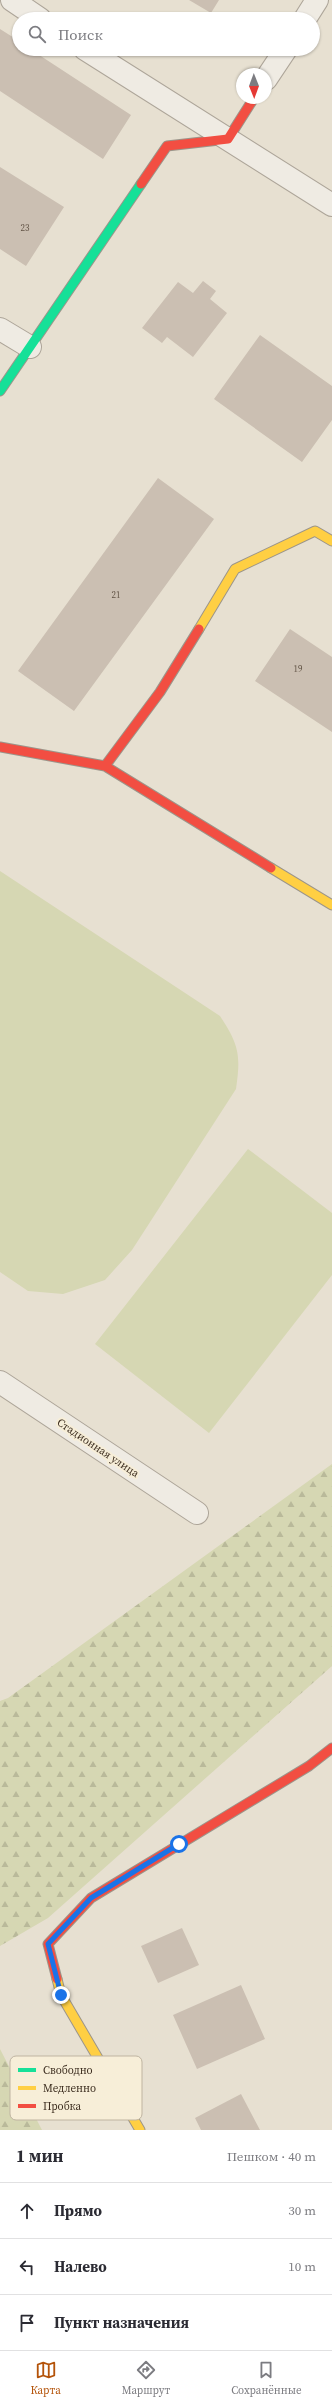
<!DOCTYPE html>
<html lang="ru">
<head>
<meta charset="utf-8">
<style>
	:root { --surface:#fff; --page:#f2f2f3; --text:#2b2b33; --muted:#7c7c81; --line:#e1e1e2; --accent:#b45309 }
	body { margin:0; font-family:"Source Serif 4",serif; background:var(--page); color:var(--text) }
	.compass { position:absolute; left:236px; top:68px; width:36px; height:36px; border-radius:50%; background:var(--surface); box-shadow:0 1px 3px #0004; rotate:179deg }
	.stop { position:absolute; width:12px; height:12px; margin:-9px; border:3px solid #1a73e8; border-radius:50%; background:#fff }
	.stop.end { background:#1a73e8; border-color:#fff; box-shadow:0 1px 4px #0008 }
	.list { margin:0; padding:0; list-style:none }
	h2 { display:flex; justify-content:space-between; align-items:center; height:52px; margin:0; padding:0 16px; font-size:17px }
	h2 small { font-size:13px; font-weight:400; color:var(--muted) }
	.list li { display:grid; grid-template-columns:26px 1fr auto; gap:12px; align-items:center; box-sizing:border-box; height:56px; padding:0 16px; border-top:1px solid var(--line) }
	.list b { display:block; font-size:15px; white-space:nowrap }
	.list em { font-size:13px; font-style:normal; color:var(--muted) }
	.icon { flex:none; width:22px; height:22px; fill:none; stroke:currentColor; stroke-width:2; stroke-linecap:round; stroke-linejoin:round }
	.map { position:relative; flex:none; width:332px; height:2130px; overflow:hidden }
	.search { position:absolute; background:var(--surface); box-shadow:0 1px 3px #0004; left:12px; right:12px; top:12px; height:44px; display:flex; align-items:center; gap:10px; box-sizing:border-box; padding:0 14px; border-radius:22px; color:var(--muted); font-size:15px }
	.sheet { height:220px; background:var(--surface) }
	nav { display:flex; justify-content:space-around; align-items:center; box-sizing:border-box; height:56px; border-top:1px solid var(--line); background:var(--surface); font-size:11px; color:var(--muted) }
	nav a { display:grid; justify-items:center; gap:2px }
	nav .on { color:var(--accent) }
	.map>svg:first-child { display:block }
</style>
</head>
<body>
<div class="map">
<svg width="332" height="2130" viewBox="0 0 332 2130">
	<defs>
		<pattern id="forest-firs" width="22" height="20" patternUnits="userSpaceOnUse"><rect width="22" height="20" fill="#d6d7b3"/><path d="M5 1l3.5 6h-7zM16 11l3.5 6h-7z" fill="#b9b99a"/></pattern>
	</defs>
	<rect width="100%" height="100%" fill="#e7e0d1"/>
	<path fill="#d6d7b3" d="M 0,871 L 220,1016 C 239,1045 241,1055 236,1089 L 132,1250 L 105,1280 L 63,1294 L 28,1291 L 0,1272 Z
		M 248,1149 L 332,1213 L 332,1275 L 209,1433 L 95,1344 Z"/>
	<path fill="url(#forest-firs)" d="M 332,1464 L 332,1666 L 48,1918 L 0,1946 L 0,1701 L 8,1698 Z
		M 0,2049 L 42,2130 L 0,2130 Z"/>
	<path fill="#cbbfb2" d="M 189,0 L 219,0 L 211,13 Z
		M 0,29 L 19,41 L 19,49 L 30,49 L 131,115 L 103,159 L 0,91 Z
		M 0,167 L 64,207 L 26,266 L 0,249 Z
		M 203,281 L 216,291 L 210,299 L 227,313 L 193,357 L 167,337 L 162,343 L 142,328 L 178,282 L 193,293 Z
		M 260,335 L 332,386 L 332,420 L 302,462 L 214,399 Z
		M 158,478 L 214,519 L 74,711 L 18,671 Z
		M 290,629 L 332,657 L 332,732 L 255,681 Z
		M 182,1928 L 199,1965 L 158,1983 L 141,1946 Z
		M 241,1985 L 265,2039 L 197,2069 L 173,2015 Z
		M 241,2094 L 260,2130 L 201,2130 L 195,2118 Z"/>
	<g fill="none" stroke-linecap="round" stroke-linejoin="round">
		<g stroke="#ada599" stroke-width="24">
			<path id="street" d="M 12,0 L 40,19
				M 305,19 L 317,0
				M 85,49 L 332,205
				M 266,79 L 286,49
				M 0,329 L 30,347
				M 0,1382 L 197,1513"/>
		</g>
		<g stroke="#9c958a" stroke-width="11">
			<path id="fast" d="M 0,391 L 141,184"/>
		</g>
		<g stroke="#9c958a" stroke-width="11">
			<path id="slow" d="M 199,629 L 235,569 L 315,531 L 332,541
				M 271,868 L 332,905
				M 57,1979 L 61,1995 L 140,2130"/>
		</g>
		<g stroke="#9c958a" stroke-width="11">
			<path id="jam" d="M 141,184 L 167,146 L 228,139 L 254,98
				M 0,747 L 105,766 L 271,868
				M 105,766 L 160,692 L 199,629
				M 57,1979 L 48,1944 L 91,1898 L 309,1766 L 332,1748"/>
		</g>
		<use href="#street" stroke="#efebe3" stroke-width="22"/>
		<use href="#fast" stroke="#16e098" stroke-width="9"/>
		<use href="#slow" stroke="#ffcf43" stroke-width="9"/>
		<use href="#jam" stroke="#f24e42" stroke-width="9"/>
	</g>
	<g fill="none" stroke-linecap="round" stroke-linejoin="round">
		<path stroke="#1a73e8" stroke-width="5" d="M 61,1995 L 48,1944 L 91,1898 L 179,1844"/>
	</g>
	<g text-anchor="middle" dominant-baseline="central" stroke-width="4" stroke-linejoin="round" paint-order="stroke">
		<g font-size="9" fill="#605244">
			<text x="25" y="228">23</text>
			<text x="116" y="595">21</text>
			<text x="298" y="669">19</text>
		</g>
		<g font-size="11" fill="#3d2e20" stroke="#f7eed8">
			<text transform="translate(98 1448) rotate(34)">Стадионная улица</text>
		</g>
	</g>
	<rect x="10" y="2056" width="132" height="64" rx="6" fill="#f7eed8" stroke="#bfb4a1" stroke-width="1"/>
	<rect x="18" y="2068" width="18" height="4" fill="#16e098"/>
	<rect x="18" y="2086" width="18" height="4" fill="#ffcf43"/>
	<rect x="18" y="2104" width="18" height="4" fill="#f24e42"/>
	<g font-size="11" fill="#3d2e20">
		<text x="43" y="2074">Свободно</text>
		<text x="43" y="2092">Медленно</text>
		<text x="43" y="2110">Пробка</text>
	</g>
</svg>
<svg class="compass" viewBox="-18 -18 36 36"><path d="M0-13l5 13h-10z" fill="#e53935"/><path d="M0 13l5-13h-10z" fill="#7c7c81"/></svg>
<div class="stop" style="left:179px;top:1844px"></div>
<div class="stop end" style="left:61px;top:1995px"></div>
<div class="search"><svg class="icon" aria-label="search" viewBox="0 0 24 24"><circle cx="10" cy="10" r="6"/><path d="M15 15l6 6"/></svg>Поиск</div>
</div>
<section class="sheet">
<h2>1 мин<small>Пешком · 40 m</small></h2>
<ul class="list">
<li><svg class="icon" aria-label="ahead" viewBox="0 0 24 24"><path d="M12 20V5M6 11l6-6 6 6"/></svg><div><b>Прямо</b></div><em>30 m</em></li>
<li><svg class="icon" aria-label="left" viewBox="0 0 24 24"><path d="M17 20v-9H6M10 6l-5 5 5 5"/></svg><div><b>Налево</b></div><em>10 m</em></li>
<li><svg class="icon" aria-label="arrive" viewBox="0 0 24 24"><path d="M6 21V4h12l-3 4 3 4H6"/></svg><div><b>Пункт назначения</b></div></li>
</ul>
</section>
<nav>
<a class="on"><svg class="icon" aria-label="map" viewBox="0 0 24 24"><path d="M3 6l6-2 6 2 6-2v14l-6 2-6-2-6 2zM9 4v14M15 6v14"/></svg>Карта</a>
<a><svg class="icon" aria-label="directions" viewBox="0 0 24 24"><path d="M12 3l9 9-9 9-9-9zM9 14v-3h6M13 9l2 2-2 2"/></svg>Маршрут</a>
<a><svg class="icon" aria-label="saved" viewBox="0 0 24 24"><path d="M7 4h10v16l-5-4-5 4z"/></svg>Сохранённые</a>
</nav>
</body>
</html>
